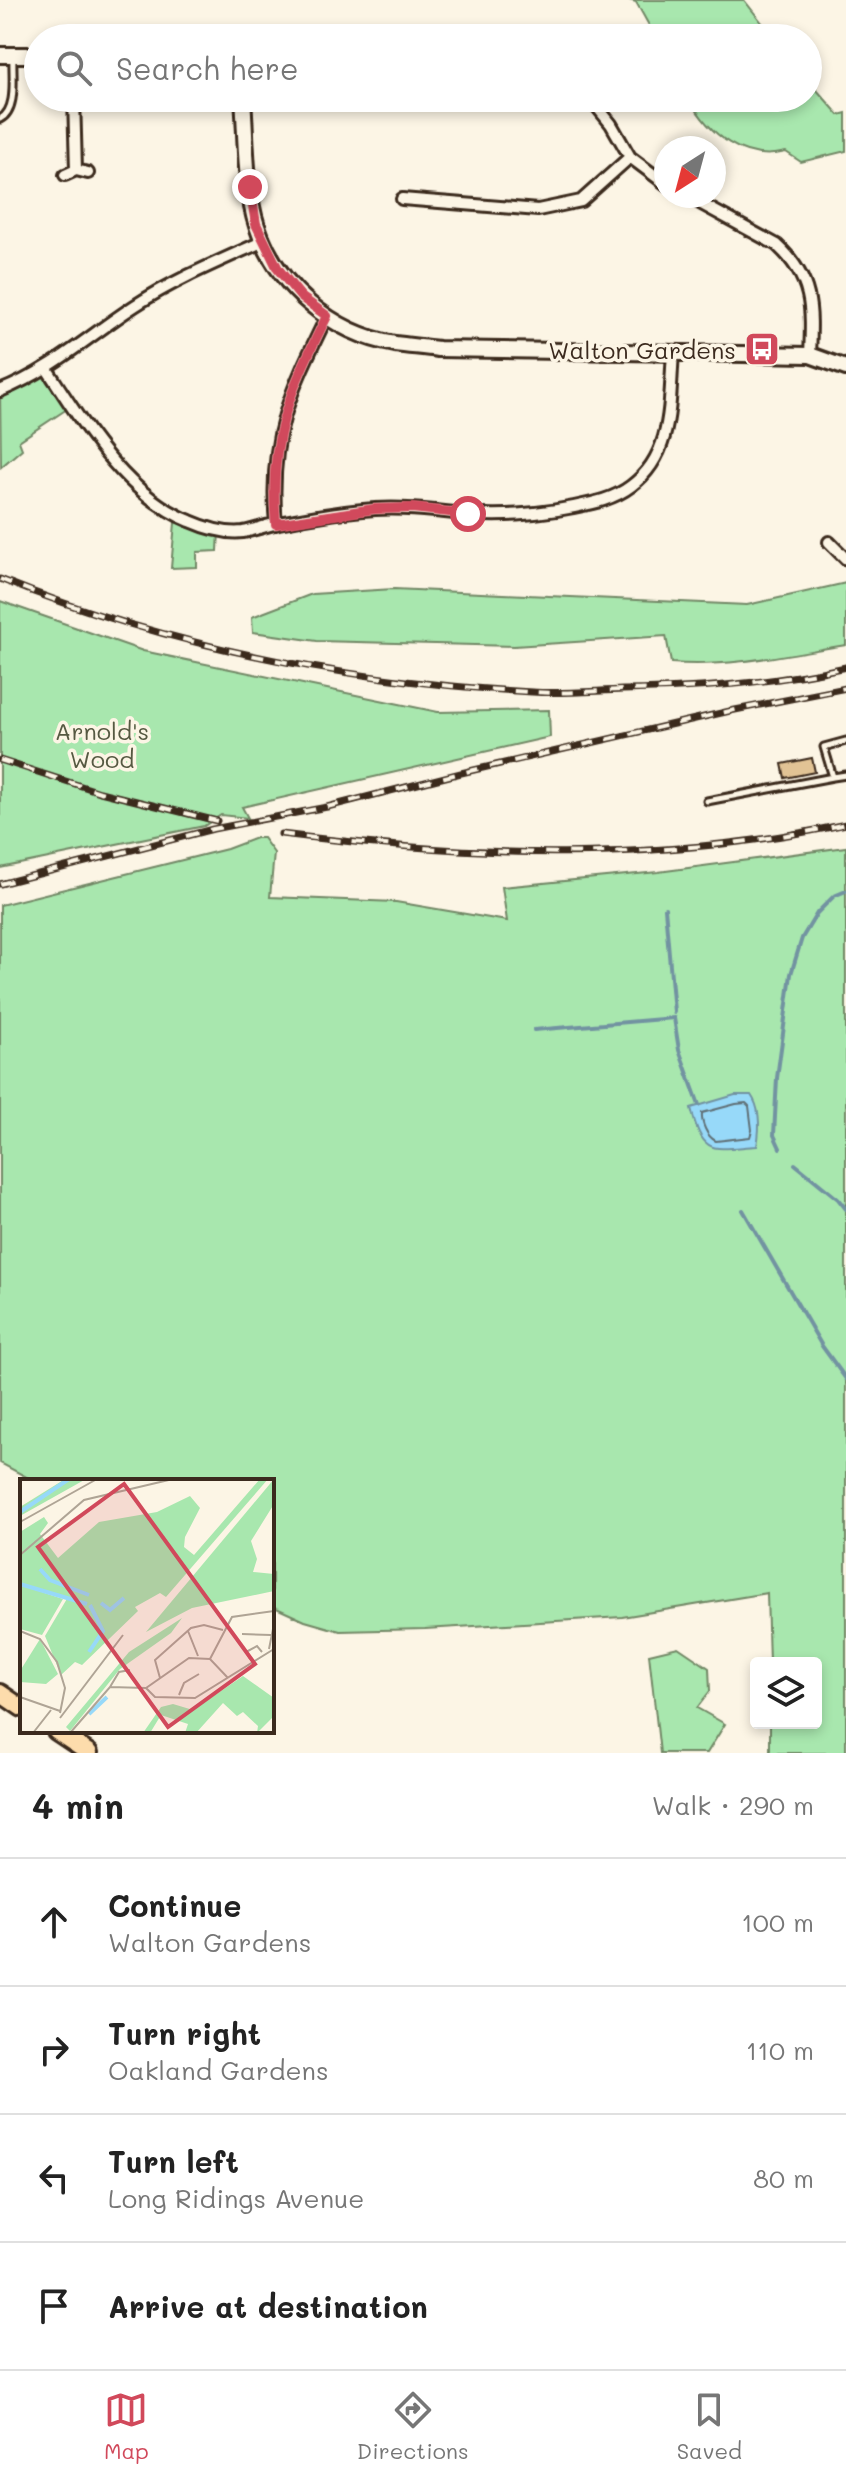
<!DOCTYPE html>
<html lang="en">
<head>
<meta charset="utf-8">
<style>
	:root { --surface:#fff; --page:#f6f6f6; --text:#222; --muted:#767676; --line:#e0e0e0; --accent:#d1495b }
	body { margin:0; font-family:Mali,sans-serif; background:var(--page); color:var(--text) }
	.controls { position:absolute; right:24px; bottom:24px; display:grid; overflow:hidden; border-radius:8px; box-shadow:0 4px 12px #0003 }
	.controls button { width:72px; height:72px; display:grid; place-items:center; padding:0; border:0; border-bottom:2px solid var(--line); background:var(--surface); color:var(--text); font:40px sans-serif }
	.compass { position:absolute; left:654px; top:136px; width:72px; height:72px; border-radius:50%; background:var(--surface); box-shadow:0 4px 12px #0003; rotate:216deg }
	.stop { position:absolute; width:24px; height:24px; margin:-18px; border:6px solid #d1495b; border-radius:50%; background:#fff }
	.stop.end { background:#d1495b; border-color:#fff; box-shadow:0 2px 8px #0008 }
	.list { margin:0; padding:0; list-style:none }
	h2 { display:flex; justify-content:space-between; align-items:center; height:104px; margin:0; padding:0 32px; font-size:34px }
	h2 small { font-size:26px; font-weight:400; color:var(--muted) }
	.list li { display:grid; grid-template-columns:52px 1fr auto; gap:24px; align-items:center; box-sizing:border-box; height:128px; padding:0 32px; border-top:2px solid var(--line) }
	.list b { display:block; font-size:30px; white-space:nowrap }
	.list p { margin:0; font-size:26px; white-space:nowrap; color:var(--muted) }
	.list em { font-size:26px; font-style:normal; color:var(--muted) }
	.icon { flex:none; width:44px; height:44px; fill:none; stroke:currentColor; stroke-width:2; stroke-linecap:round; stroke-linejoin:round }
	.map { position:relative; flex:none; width:846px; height:1753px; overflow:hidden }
	.search { position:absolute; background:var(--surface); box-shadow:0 4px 12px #0003; left:24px; right:24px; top:24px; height:88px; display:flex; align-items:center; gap:20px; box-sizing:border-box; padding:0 28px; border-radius:44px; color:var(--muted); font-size:30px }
	.sheet { height:616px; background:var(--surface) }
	nav { display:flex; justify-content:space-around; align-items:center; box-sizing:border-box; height:112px; border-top:2px solid var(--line); background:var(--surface); font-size:22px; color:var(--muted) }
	nav a { display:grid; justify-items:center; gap:4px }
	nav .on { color:var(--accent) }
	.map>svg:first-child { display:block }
</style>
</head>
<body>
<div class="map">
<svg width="846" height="1753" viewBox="0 0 846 1753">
	<rect width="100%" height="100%" fill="#fcf5e5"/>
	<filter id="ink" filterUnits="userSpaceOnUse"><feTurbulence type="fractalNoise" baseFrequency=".0125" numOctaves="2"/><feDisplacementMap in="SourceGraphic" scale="16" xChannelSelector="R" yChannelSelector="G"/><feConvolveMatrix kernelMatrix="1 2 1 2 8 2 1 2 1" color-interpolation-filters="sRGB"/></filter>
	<g filter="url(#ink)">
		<path fill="#a8e7ae" stroke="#728866" stroke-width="2" d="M 629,0 L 744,0 L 774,38 L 656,38 L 636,2 Z
			M 808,80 L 839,115 L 846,113 L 846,151 L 801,162 L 786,152 C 743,163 709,134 689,98 L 808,98 Z
			M 47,369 L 70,407 L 19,441 L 22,449 L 1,467 L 0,391 Z
			M 178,515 L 219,530 L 218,551 L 197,552 L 197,567 L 171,568 L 175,523 Z
			M 846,583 L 846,645 C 789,654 729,668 671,663 L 666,636 L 514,646 L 317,641 L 253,632 L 252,617 L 312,594 L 394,589 L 747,605 Z
			M 0,601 L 143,651 L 438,712 L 549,710 L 550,737 L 242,807 L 248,818 L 221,815 L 204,826 L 0,868 Z
			M 256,838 L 263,838 L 274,853 L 270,897 L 396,902 L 507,921 L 502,887 L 658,872 L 846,847 L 846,1753 L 770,1753 L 770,1723 L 816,1723 L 816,1663 L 769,1663 L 767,1593 L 622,1617 L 425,1629 L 340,1631 L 305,1621 L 272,1606 L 272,1481 L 34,1481 L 0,1463 L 0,905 L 227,849 Z
			M 678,1647 L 709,1668 L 710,1691 L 697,1708 L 725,1724 L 707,1753 L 660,1753 L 649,1654 Z"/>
		<path fill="#97d9f9" stroke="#7293a1" stroke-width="2" d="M 735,1095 L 751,1095 C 761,1109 760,1129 757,1146 C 713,1149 703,1157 691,1108 Z"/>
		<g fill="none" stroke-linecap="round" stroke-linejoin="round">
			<path stroke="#607076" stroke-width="2" d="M 736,1104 L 746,1103 L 749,1106 L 752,1130 L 750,1137 L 716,1141 C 707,1137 701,1123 702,1113 Z"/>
			<path stroke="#7293a1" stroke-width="4" d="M 665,908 L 674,1012
				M 534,1030 L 674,1018 L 679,1050 L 699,1105
				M 780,1148 L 774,1135 L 777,1078 L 791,974 L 802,938 L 817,913 L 834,896 L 846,891
				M 795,1164 L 838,1199 L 846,1209
				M 743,1210 L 822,1346 L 846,1379"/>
		</g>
		<path fill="#e1c395" stroke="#3b2a1e" stroke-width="2" d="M 812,758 L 815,772 L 785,778 L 782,764 Z"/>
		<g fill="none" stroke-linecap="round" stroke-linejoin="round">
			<g stroke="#3b2a1e" stroke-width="11">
				<path id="lane" d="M 0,119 C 18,110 12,76 13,58
					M 833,777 L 846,775
					M 707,801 L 833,777 L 824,747 L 846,741"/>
			</g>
			<g stroke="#3b2a1e" stroke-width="16">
				<path id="street" d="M 265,38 L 310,38
					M 74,98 L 76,170
					M 590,98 L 611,124 L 630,157 L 666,184
					M 65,175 L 76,170 L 88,173
					M 687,196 L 777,245 C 814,279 812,309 810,355
					M 402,199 L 538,210 L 581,201 L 630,157
					M 47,369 C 83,424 126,496 190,521 C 206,528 226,534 243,532 C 255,530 267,525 279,523 C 310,517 343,511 375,509 C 405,507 435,511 465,514 C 501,517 539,514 574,507 C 594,503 614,499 631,486 C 674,454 669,402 673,353
					M 0,391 C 51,371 91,334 136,305 C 176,279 220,261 264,241
					M 276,524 C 268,437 290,392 327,316
					M 829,542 L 846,559"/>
			</g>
			<g stroke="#3b2a1e" stroke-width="20">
				<path id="secondary" d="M 0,55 L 38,55
					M 243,98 C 246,136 245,191 257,226 C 277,287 332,333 395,344 C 410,346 424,347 438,349 L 810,355 L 846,368"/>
			</g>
			<g stroke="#3b2a1e" stroke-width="22">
				<path id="primary" d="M 0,1693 L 22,1708
					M 56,1731 L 89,1753"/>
			</g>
			<use href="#lane" stroke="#fcf5e5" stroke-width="5"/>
			<use href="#street" stroke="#fcf5e5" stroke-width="10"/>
			<use href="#secondary" stroke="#fcf5e5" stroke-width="14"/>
			<use href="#primary" stroke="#fddcac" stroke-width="16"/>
			<g stroke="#3b2a1e" stroke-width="7">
				<path id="rail" d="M 0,579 C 170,647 350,682 532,692 C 562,694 593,691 623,690 C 698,689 773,683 846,667
					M 0,760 L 100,792 L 217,821
					M 281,834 C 468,857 661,864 846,824
					M 0,884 L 213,829 L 327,807 L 461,773 L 730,711 L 846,688"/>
			</g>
			<use href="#rail" stroke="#fcf5e5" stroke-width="4" stroke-dasharray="12" stroke-linecap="butt"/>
		</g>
	</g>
	<g fill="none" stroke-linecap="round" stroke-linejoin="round" filter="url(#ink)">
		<path stroke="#d1495b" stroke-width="10" d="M 250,187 L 256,224 L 278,269 L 301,297 L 327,316 C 290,391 268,437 276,524 L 374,509 L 412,508 L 468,514"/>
	</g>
	<defs>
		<g id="bus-square" transform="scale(1.8)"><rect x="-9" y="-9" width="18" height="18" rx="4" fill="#d1495b" stroke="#fcf5e5"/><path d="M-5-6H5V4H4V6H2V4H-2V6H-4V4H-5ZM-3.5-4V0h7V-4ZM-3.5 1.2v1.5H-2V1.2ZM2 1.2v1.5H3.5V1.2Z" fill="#fff"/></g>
	</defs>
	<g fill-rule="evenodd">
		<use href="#bus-square" x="762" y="349"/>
	</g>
	<g text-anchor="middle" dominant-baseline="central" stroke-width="7" stroke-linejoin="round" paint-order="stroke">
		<g font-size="24" fill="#3b2a1e" stroke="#fcf5e5" text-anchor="end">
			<text x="736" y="349">Walton Gardens</text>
		</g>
		<g font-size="24" fill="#565942" stroke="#fcf5e5">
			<text x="102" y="730">Arnold's<tspan x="102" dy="28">Wood</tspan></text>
		</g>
	</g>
	<g transform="translate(20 1479)">
		<rect width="254" height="254" fill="#fcf5e5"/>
		<path d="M 45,0 L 66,0 L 0,37 L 0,28 ZM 240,0 L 248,0 L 146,118 L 140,114 L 115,128 L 118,132 L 62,186 L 55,183 L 41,196 L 25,157 L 48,118 L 0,104 L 0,53 L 24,38 L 28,44 L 20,55 L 38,79 L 79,43 L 137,33 L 170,17 L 180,29 L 165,58 L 164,68 L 174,76 ZM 254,0 L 254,25 L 231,62 L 237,80 L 233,93 L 254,95 L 254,112 L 172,129 L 126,153 ZM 0,106 L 43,120 L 22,156 L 0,150 ZM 162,139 L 151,154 L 100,190 L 50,252 L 46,248 L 109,173 ZM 20,160 L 38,195 L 26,205 L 0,203 L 0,192 ZM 223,197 L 254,219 L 254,237 L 237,254 L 238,247 L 223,233 L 217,237 L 203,224 L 176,254 L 165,254 L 168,245 L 141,236 L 130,254 L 123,254 L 141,228 L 153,225 L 173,231 Z" fill="#a8e7ae"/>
		<path fill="none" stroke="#97d9f9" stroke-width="4" d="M 0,33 L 49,0M 20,90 L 30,101 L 69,116M 0,105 L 67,125M 81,124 L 90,131 L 104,119M 69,173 L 83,152 L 70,126M 69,235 L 87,218"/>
		<path fill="none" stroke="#afa495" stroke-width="2" d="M 0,43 L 77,0M 0,76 L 64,21 L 153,0M 0,152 L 20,160 L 37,183 L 45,209 L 40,234M 168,152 L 178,177M 222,155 L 251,156M 249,170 L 254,145M 190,180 L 212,138 L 254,132M 230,180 L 226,173 L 237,167 L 242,173M 140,199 L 135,181 L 171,149 L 184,146 L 203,151M 90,208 L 99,193 L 110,191M 126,209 L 135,218 L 175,219 L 254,170M 159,216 L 164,204 L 179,195M 0,218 L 40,232M 40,239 L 103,156M 13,254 L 31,231M 50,254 L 90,208 L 126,209 L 169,179 L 190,180 L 208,199"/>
		<path fill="#d1495b" fill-opacity="0.15" stroke="#d1495b" stroke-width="4" d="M 104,5 L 235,185 L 148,248 L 18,68 Z"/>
		<rect width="254" height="254" fill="none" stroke="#3b2a1e" stroke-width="4"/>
	</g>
</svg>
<div class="controls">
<button><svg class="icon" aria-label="layers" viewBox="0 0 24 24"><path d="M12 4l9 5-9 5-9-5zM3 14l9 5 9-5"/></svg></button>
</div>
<svg class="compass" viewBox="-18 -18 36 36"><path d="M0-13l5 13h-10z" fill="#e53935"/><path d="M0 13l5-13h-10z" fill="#767676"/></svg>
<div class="stop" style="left:468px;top:514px"></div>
<div class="stop end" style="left:250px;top:187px"></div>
<div class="search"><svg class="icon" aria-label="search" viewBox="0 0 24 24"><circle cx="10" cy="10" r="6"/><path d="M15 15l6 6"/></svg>Search here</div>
</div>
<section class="sheet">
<h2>4 min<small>Walk · 290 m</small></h2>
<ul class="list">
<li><svg class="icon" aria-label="ahead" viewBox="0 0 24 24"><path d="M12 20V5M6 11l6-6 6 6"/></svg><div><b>Continue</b><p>Walton Gardens</p></div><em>100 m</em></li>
<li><svg class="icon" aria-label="right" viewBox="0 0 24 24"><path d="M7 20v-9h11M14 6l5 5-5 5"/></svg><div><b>Turn right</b><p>Oakland Gardens</p></div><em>110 m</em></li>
<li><svg class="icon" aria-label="left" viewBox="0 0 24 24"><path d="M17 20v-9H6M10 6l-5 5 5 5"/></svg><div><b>Turn left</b><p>Long Ridings Avenue</p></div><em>80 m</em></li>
<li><svg class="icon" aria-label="arrive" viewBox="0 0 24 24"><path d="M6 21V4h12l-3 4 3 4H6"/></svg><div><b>Arrive at destination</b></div></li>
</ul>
</section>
<nav>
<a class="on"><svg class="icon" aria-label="map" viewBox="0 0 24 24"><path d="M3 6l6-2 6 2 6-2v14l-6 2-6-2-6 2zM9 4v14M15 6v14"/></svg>Map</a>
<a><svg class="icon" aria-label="directions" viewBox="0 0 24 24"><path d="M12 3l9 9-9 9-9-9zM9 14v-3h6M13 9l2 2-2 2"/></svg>Directions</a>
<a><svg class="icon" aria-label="saved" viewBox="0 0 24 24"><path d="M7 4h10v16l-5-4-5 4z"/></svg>Saved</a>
</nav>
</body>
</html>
